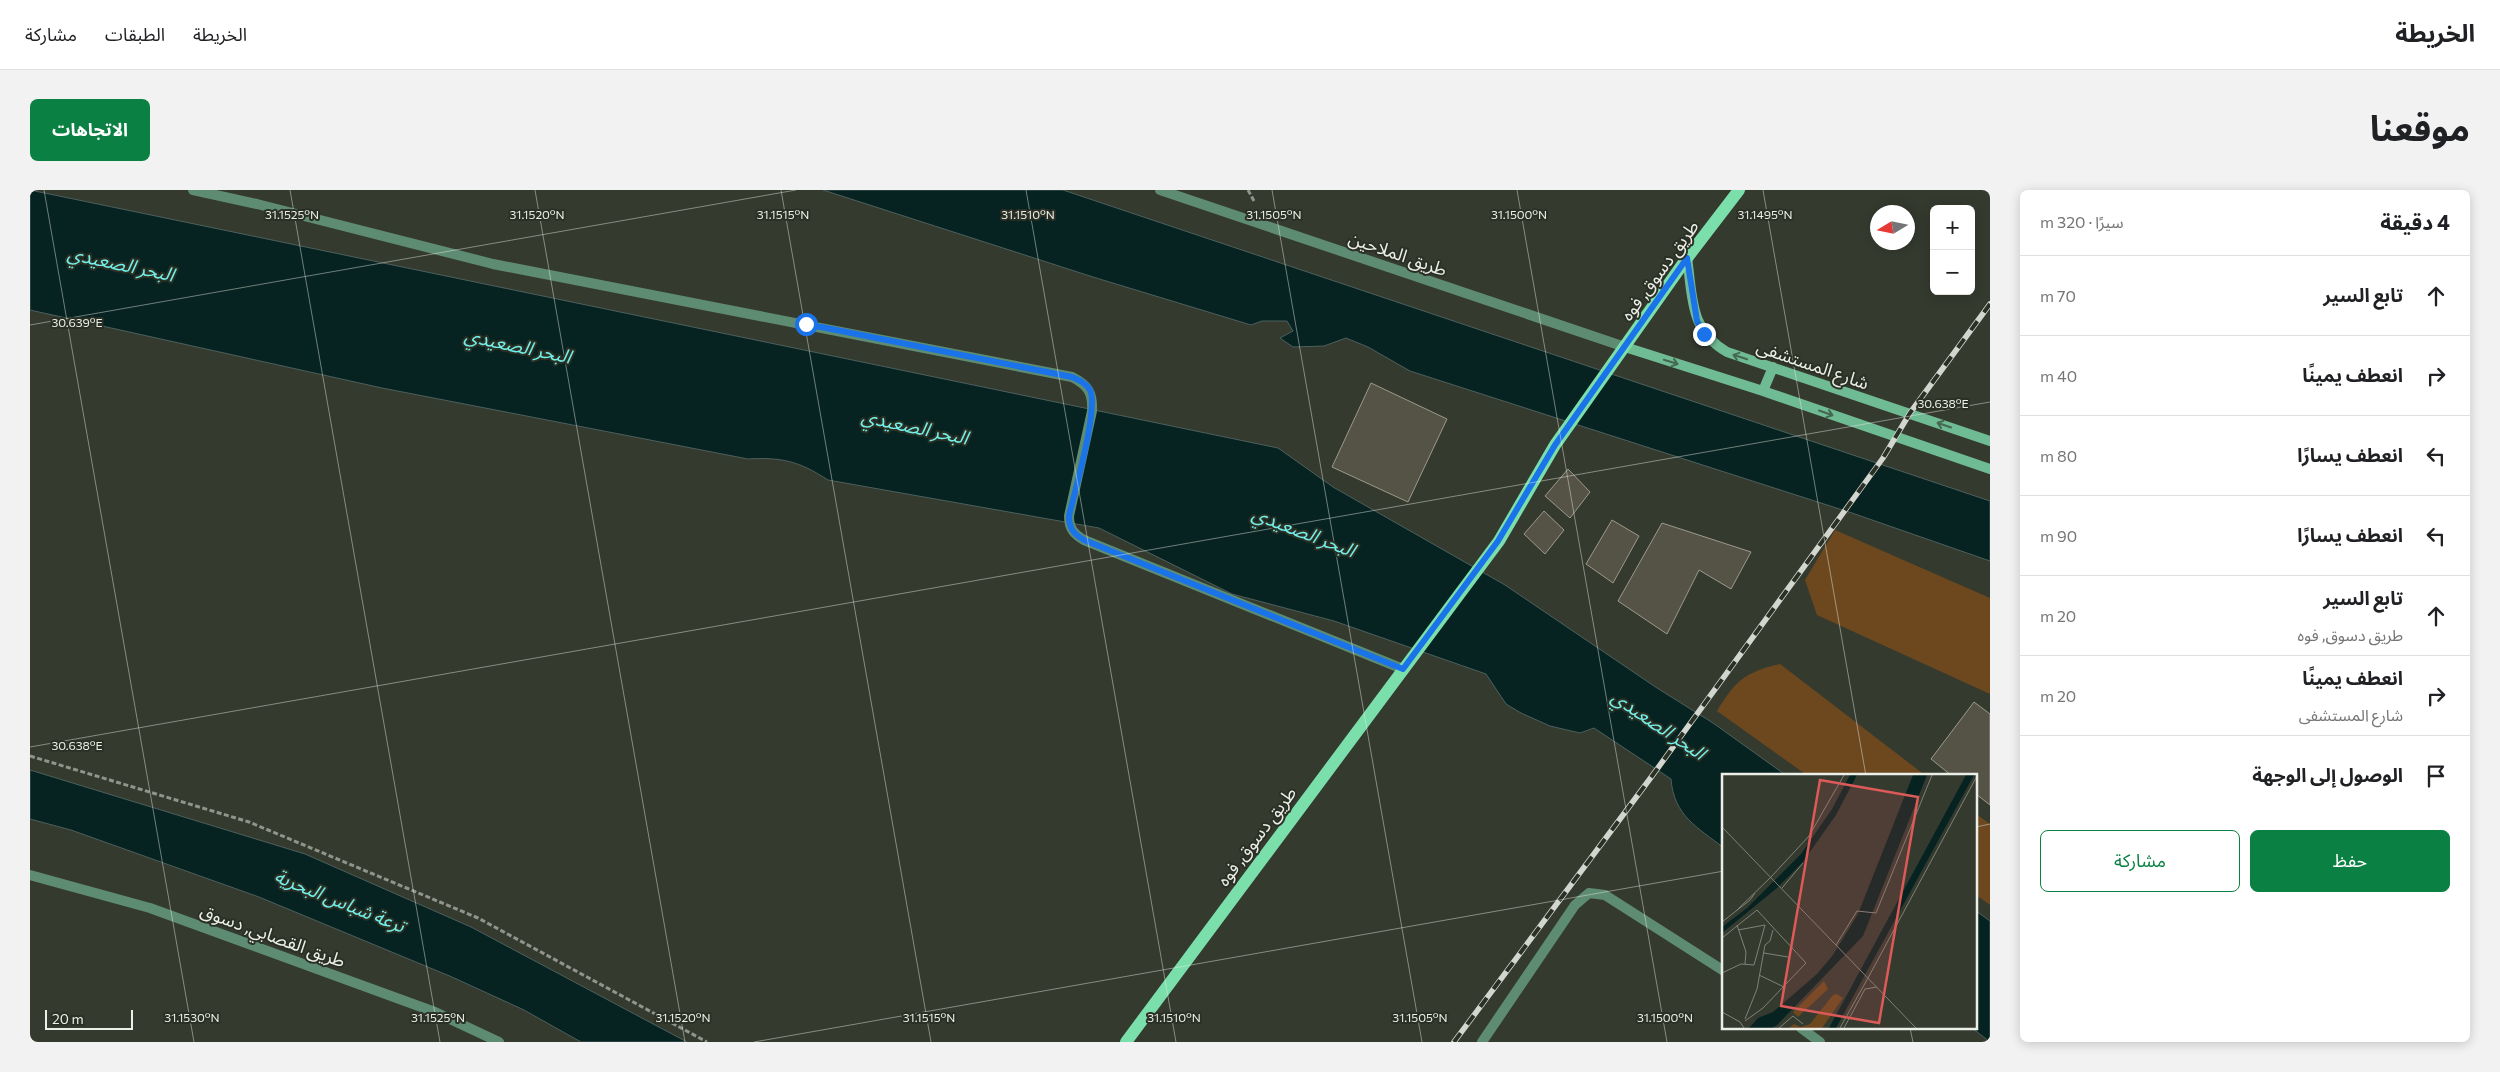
<!DOCTYPE html>
<html lang="ar">
<head>
<meta charset="utf-8">
<style>
	:root { --surface:#fff; --page:#f2f2f2; --text:#202124; --muted:#757577; --line:#e0e0e0; --accent:#0b8043 }
	body { margin:0; font-family:Commissioner,"Noto Sans Arabic",sans-serif; background:var(--page); color:var(--text); direction:rtl }
	.controls { position:absolute; right:15px; top:15px; display:grid; overflow:hidden; border-radius:8px; box-shadow:0 2px 12px #0003 }
	.controls button { width:45px; height:45px; display:grid; place-items:center; padding:0; border:0; border-bottom:1px solid var(--line); background:var(--surface); color:var(--text); font:25px sans-serif }
	.compass { position:absolute; left:1840px; top:15px; width:45px; height:45px; border-radius:50%; background:var(--surface); box-shadow:0 2px 12px #0003; rotate:260deg }
	.scale { position:absolute; left:15px; bottom:12px; width:88px; box-sizing:border-box; padding-left:5px; border:2px solid #ecefe8; border-top:0; font-size:14px; line-height:18px; white-space:nowrap; color:#ecefe8; -webkit-text-stroke:4px #2b3025; paint-order:stroke }
	.stop { position:absolute; width:15px; height:15px; margin:-11px; border:4px solid #1a73e8; border-radius:50%; background:#fff }
	.stop.end { background:#1a73e8; border-color:#fff; box-shadow:0 1px 5px #0008 }
	.list { margin:0; padding:0; list-style:none }
	h2 { display:flex; justify-content:space-between; align-items:center; height:65px; margin:0; padding:0 20px; font-size:21px }
	h2 small { font-size:16px; font-weight:400; color:var(--muted) }
	.list li { display:grid; grid-template-columns:32px 1fr auto; gap:15px; align-items:center; box-sizing:border-box; height:80px; padding:0 20px; border-top:1px solid var(--line) }
	.list b { display:block; font-size:19px; white-space:nowrap }
	.list p { margin:0; font-size:16px; white-space:nowrap; color:var(--muted) }
	.list em { font-size:16px; font-style:normal; color:var(--muted) }
	.actions { display:flex; gap:10px; padding:15px 20px }
	.actions a { flex:1; padding:11px 0; border:1px solid var(--accent); border-radius:8px; text-align:center; font-size:18px; color:var(--accent) }
	.actions .main { background:var(--accent); color:#fff }
	.icon { flex:none; width:28px; height:28px; fill:none; stroke:currentColor; stroke-width:2; stroke-linecap:round; stroke-linejoin:round }
	.map { position:relative; flex:none; width:1960px; height:852px; overflow:hidden; direction:ltr; border-radius:8px }
	header { display:flex; align-items:center; gap:30px; box-sizing:border-box; height:70px; padding:0 25px; background:var(--surface); border-bottom:1px solid var(--line) }
	header strong { font-size:24px }
	nav { display:flex; gap:28px; margin-inline-start:auto; font-size:18px }
	.intro { display:flex; align-items:center; justify-content:space-between; box-sizing:border-box; height:120px; padding:0 30px }
	h1 { margin:0; font-size:35px }
	.button { padding:12px 22px; border-radius:8px; background:var(--accent); color:#fff; font-size:18px; font-weight:700 }
	main { display:flex; gap:30px; padding:0 30px }
	aside { flex:1; background:var(--surface); border-radius:8px; box-shadow:0 2px 12px #0003 }
	.map>svg:first-child { display:block }
</style>
</head>
<body>
<header>
<strong>الخريطة</strong>
<nav><a>الخريطة</a><a>الطبقات</a><a>مشاركة</a></nav>
</header>
<div class="intro"><h1>موقعنا</h1><a class="button">الاتجاهات</a></div>
<main>
<aside>
<h2>4 دقيقة<small>سيرًا · 320 m</small></h2>
<ul class="list">
<li><svg class="icon" aria-label="ahead" viewBox="0 0 24 24"><path d="M12 20V5M6 11l6-6 6 6"/></svg><div><b>تابع السير</b></div><em>70 m</em></li>
<li><svg class="icon" aria-label="right" viewBox="0 0 24 24"><path d="M7 20v-9h11M14 6l5 5-5 5"/></svg><div><b>انعطف يمينًا</b></div><em>40 m</em></li>
<li><svg class="icon" aria-label="left" viewBox="0 0 24 24"><path d="M17 20v-9H6M10 6l-5 5 5 5"/></svg><div><b>انعطف يسارًا</b></div><em>80 m</em></li>
<li><svg class="icon" aria-label="left" viewBox="0 0 24 24"><path d="M17 20v-9H6M10 6l-5 5 5 5"/></svg><div><b>انعطف يسارًا</b></div><em>90 m</em></li>
<li><svg class="icon" aria-label="ahead" viewBox="0 0 24 24"><path d="M12 20V5M6 11l6-6 6 6"/></svg><div><b>تابع السير</b><p>طريق دسوق, فوه</p></div><em>20 m</em></li>
<li><svg class="icon" aria-label="right" viewBox="0 0 24 24"><path d="M7 20v-9h11M14 6l5 5-5 5"/></svg><div><b>انعطف يمينًا</b><p>شارع المستشفى</p></div><em>20 m</em></li>
<li><svg class="icon" aria-label="arrive" viewBox="0 0 24 24"><path d="M6 21V4h12l-3 4 3 4H6"/></svg><div><b>الوصول إلى الوجهة</b></div></li>
</ul>
<div class="actions"><a class="main">حفظ</a><a>مشاركة</a></div>
</aside>
<div class="map">
<svg width="1960" height="852" viewBox="0 0 1960 852">
	<rect width="100%" height="100%" fill="#353a2f"/>
	<path fill="#6d481f" d="M 1805,340 L 1960,408 L 1960,504 L 1787,425 L 1775,390 Z
		M 1750,474 L 1896,586 L 1778,586 L 1687,521 C 1705,491 1715,482 1750,474 Z
		M 1946,624 L 1960,634 L 1960,715 L 1946,705 Z"/>
	<path fill="#072321" stroke="#4c605d" d="M 0,0 L 1248,258 L 1303,297 L 1475,395 L 1627,498 L 1683,533 L 1757,586 L 1694,586 L 1694,658 C 1667,637 1644,626 1641,589 L 1564,538 L 1550,543 L 1520,536 L 1491,523 L 1476,514 L 1456,484 L 1304,431 L 1202,404 L 1069,338 L 798,290 C 769,271 751,267 718,269 L 352,198 L 0,120 Z
		M 793,0 L 1033,0 L 1960,311 L 1960,371 L 1822,323 L 1380,181 L 1338,157 L 1316,148 L 1294,156 L 1263,157 L 1250,148 L 1263,141 L 1257,131 L 1232,131 L 1221,135 L 1063,87 Z
		M 0,580 L 275,664 L 441,737 L 657,852 L 551,852 L 494,820 L 422,787 L 229,707 L 41,640 L 0,629 Z
		M 1946,721 L 1960,731 L 1960,852 L 1942,838 L 1946,838 Z"/>
	<path fill="#555246" stroke="#9c9a8c" d="M 1341,193 L 1417,229 L 1378,312 L 1302,277 Z
		M 1538,279 L 1560,302 L 1540,328 L 1515,306 Z
		M 1514,321 L 1534,340 L 1515,364 L 1494,344 Z
		M 1582,330 L 1609,346 L 1583,393 L 1556,374 Z
		M 1632,333 L 1721,362 L 1701,399 L 1669,380 L 1637,444 L 1588,411 Z
		M 1944,512 L 1960,524 L 1960,615 L 1946,604 L 1946,586 L 1922,586 L 1901,569 Z"/>
	<g fill="none" stroke-linecap="round" stroke-linejoin="round">
		<path stroke="#90948b" stroke-width="3" stroke-dasharray="5 2.5" stroke-linecap="butt" d="M 1218,0 L 1224,11
			M 0,566 L 219,632 L 448,728 L 677,852"/>
		<path stroke="#5e8c72" stroke-width="10" d="M 163,0 L 227,14 L 463,74 L 1042,187 C 1058,195 1063,203 1062,221 L 1039,326 C 1039,339 1044,344 1054,350 L 1373,479
			M 1771,838 L 1790,852
			M 1452,852 L 1545,715 L 1559,703 L 1575,705 L 1694,781"/>
		<path stroke="#5e8c72" stroke-width="10" d="M 1130,0 L 1595,157
			M 0,685 L 120,718 L 405,822 L 469,852"/>
		<path stroke="#6fbb93" stroke-width="10" d="M 1657,68 C 1663,107 1659,140 1697,162 L 1960,251
			M 1595,157 L 1733,201 L 1960,279
			M 1733,201 L 1743,177"/>
		<path stroke="#7bdfab" stroke-width="12" d="M 1096,852 L 1469,351 L 1525,255 L 1657,68 L 1709,0"/>
		<g stroke="#d3d6cf" stroke-width="5.5">
			<path id="rail" d="M 1424,852 L 1622,586 L 1853,268 L 1880,223 L 1960,114"/>
		</g>
		<use href="#rail" stroke="#2b3025" stroke-width="4" stroke-dasharray="11" stroke-linecap="butt"/>
	</g>
	<defs><path id="oneway-shaft" d="M-6 0H5M1.5-3L5.5 0L1.5 3" fill="none" stroke-width="1.6" stroke-linecap="round" stroke-linejoin="round" transform="scale(1.25)"/></defs>
	<g stroke="#466851">
		<use href="#oneway-shaft" transform="translate(1710 167) rotate(-162)"/>
		<use href="#oneway-shaft" transform="translate(1641 172) rotate(17)"/>
		<use href="#oneway-shaft" transform="translate(1796 223) rotate(19)"/>
		<use href="#oneway-shaft" transform="translate(1914 235) rotate(-161)"/>
	</g>
	<g fill="none" stroke-linecap="round" stroke-linejoin="round">
		<path stroke="#1a73e8" stroke-width="6" d="M 776,134 L 1042,187 C 1049,190 1056,193 1060,200 C 1069,218 1044,304 1039,326 C 1039,339 1044,344 1054,350 L 1373,479 L 1468,351 L 1525,255 L 1657,68 L 1667,131 L 1674,144"/>
	</g>
	<path fill="none" stroke="#ecefe8" stroke-width="1" stroke-opacity="0.45" d="M 14,0 L 164,852M 260,0 L 410,852M 505,0 L 655,852M 751,0 L 901,852M 996,0 L 1146,852M 1242,0 L 1392,852M 1487,0 L 1637,852M 1733,0 L 1836,586M 0,135 L 766,0M 0,557 L 1960,212M 1946,637 L 1960,634M 1880,838 L 1883,852M 724,852 L 1694,681"/>
	<g text-anchor="middle" dominant-baseline="central" stroke-width="4" stroke-linejoin="round" paint-order="stroke">
		<g font-size="18" fill="#ecefe8" stroke="#2b3025">
			<text transform="translate(1368 63) rotate(19)">طريق الملاحين</text>
			<text transform="translate(1629 80) rotate(-54)">طريق دسوق, فوه</text>
			<text transform="translate(1783 174) rotate(19)">شارع المستشفى</text>
			<text transform="translate(1226 646) rotate(-53)">طريق دسوق, فوه</text>
			<text transform="translate(243 745) rotate(20)">طريق القصابي, دسوق</text>
		</g>
		<g font-size="19" font-style="italic" fill="#72efe9" stroke="#2b3025">
			<text transform="translate(91 73) rotate(12)">البحر الصعيدي</text>
			<text transform="translate(488 155) rotate(12)">البحر الصعيدي</text>
			<text transform="translate(885 236) rotate(12)">البحر الصعيدي</text>
			<text transform="translate(1274 341) rotate(21)">البحر الصعيدي</text>
			<text transform="translate(1629 534) rotate(34)">البحر الصعيدي</text>
			<text transform="translate(310 710) rotate(22)">ترعة شباس البحرية</text>
		</g>
	</g>
	<g transform="translate(1692 584)">
		<rect width="255" height="255" fill="#353a2f"/>
		<path d="M 102,207 L 106,215 L 76,243 L 71,238 ZM 115,220 L 121,224 L 100,254 L 67,254 L 72,250 L 79,253 L 88,250 L 111,221 Z" fill="#6d481f"/>
		<path d="M 128,1 L 135,1 L 114,41 L 80,89 L 55,114 L 0,159 L 0,153 L 25,134 L 79,80 L 110,35 ZM 191,1 L 205,1 L 141,162 L 55,251 L 50,254 L 27,254 L 36,244 L 51,238 L 95,200 L 111,181 L 136,140 ZM 244,1 L 252,1 L 114,254 L 107,254 Z" fill="#072321"/>
		<path fill="none" stroke="#7e8279" stroke-width="1" d="M 0,53 L 194,254M 49,103 L 87,62 L 122,1M 60,114 L 81,89M 15,136 L 49,103M 0,148 L 28,126 L 33,119M 15,151 L 24,178 L 23,190M 16,156 L 43,151M 0,164 L 35,136 L 84,189 L 41,234 L 23,247M 114,171 L 135,137 L 154,139 L 210,1M 42,179 L 66,183M 0,199 L 19,190 L 32,191 L 43,151M 37,201 L 62,213M 146,204 L 255,2M 0,238 L 18,248 L 22,254M 23,245 L 35,215 L 43,171 L 48,167 L 51,156M 57,254 L 71,242 L 81,250M 118,254 L 146,204M 122,254 L 143,215 L 155,213"/>
		<path fill="#dc5a58" fill-opacity="0.15" stroke="#dc5a58" stroke-width="2.5" d="M 98,6 L 196,23 L 157,249 L 59,232 Z"/>
		<rect width="255" height="255" fill="none" stroke="#ecefe8" stroke-width="2.5"/>
	</g>
	<g font-size="12" text-anchor="middle" fill="#ecefe8" stroke="#2b3025" stroke-width="4" stroke-linejoin="round" paint-order="stroke">
		<text x="262" y="29">31.1525°N</text>
		<text x="507" y="29">31.1520°N</text>
		<text x="753" y="29">31.1515°N</text>
		<text x="998" y="29">31.1510°N</text>
		<text x="1244" y="29">31.1505°N</text>
		<text x="1489" y="29">31.1500°N</text>
		<text x="1735" y="29">31.1495°N</text>
		<text x="47" y="137">30.639°E</text>
		<text x="1913" y="218">30.638°E</text>
		<text x="47" y="560">30.638°E</text>
		<text x="162" y="832">31.1530°N</text>
		<text x="408" y="832">31.1525°N</text>
		<text x="653" y="832">31.1520°N</text>
		<text x="899" y="832">31.1515°N</text>
		<text x="1144" y="832">31.1510°N</text>
		<text x="1390" y="832">31.1505°N</text>
		<text x="1635" y="832">31.1500°N</text>
	</g>
</svg>
<div class="controls">
<button>+</button>
<button>−</button>
</div>
<svg class="compass" viewBox="-18 -18 36 36"><path d="M0-13l5 13h-10z" fill="#e53935"/><path d="M0 13l5-13h-10z" fill="#757577"/></svg>
<div class="scale">20 m</div>
<div class="stop" style="left:776px;top:134px"></div>
<div class="stop end" style="left:1674px;top:144px"></div>
</div>
</main>
</body>
</html>
